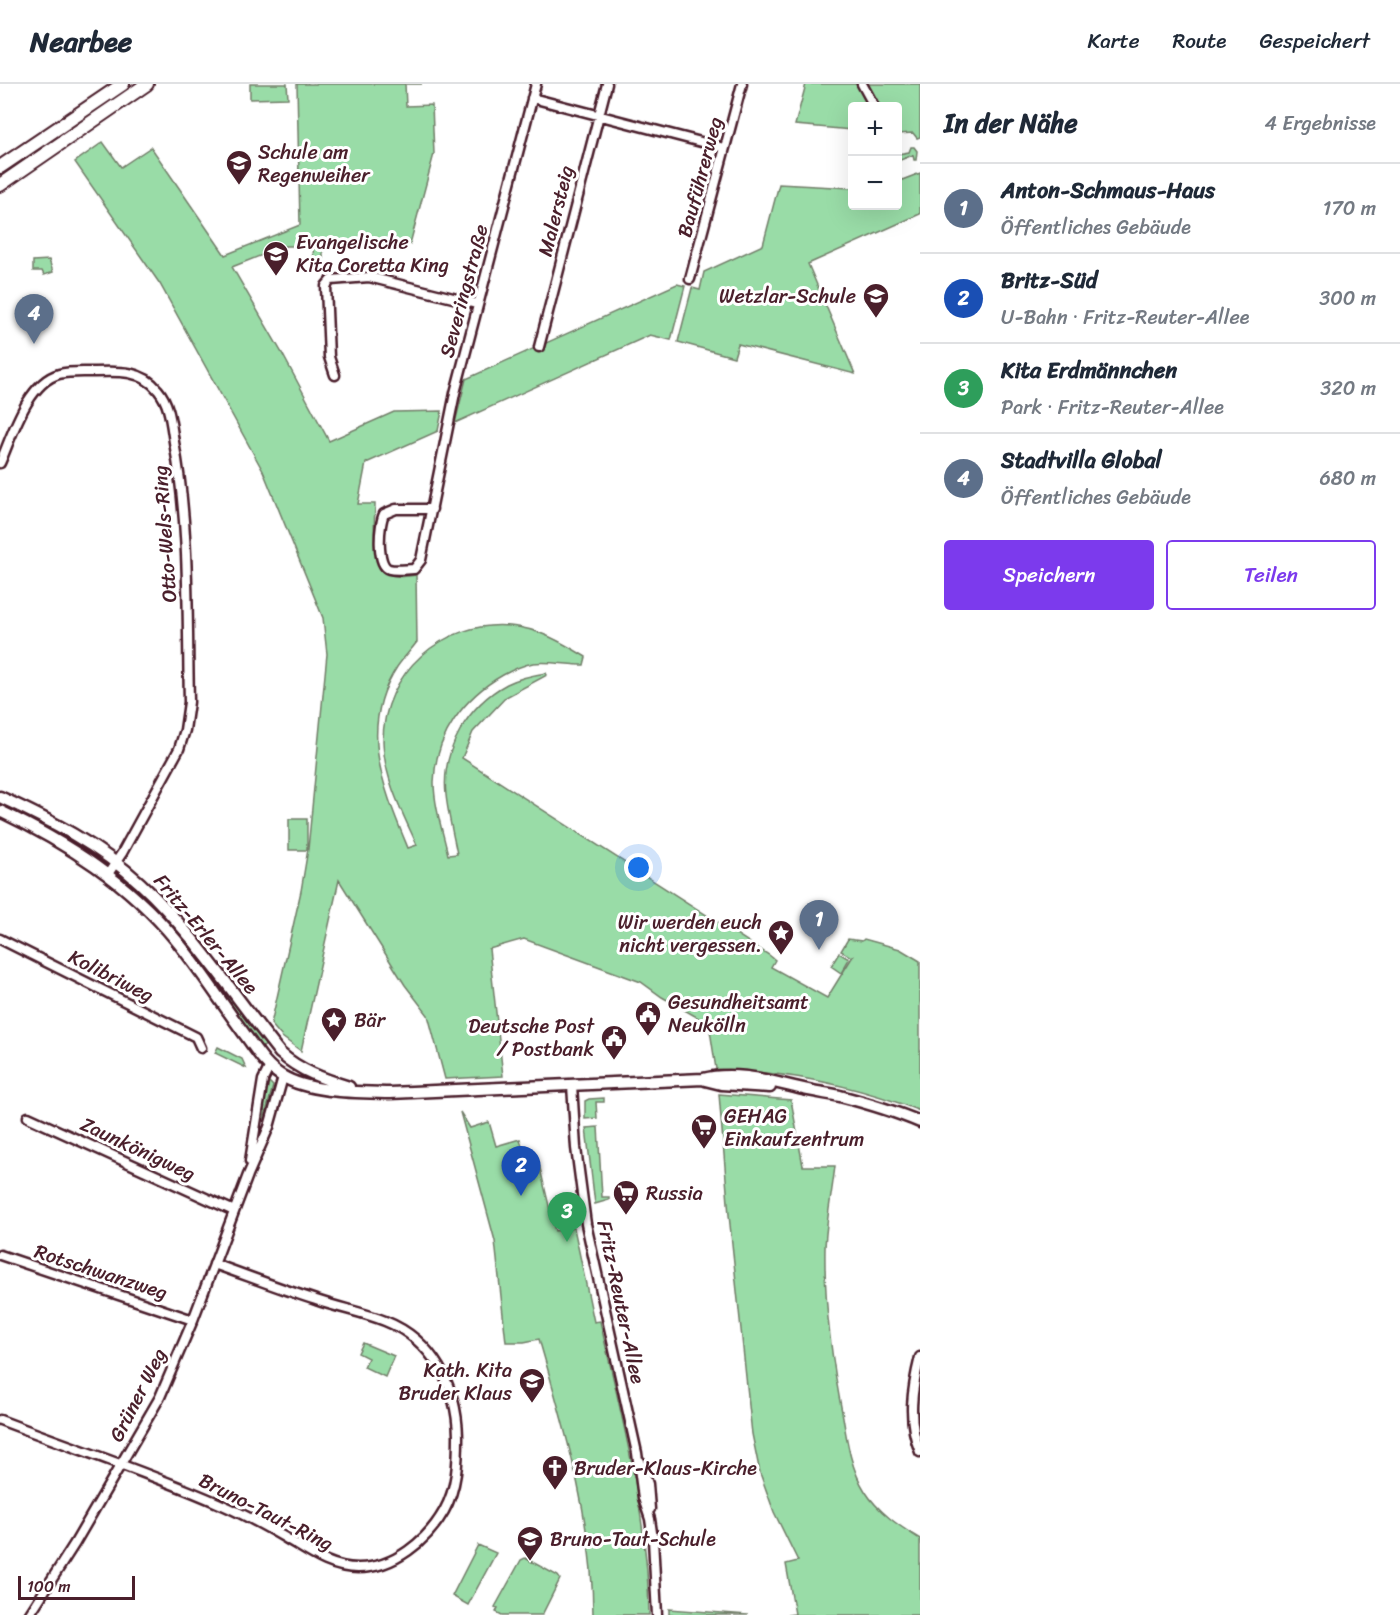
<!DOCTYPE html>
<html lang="de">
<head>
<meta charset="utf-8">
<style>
	:root { --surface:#fff; --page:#f6f6f7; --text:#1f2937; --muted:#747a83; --line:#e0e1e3; --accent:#7c3aed }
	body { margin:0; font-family:Sriracha,sans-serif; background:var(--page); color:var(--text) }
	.controls { position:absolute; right:18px; top:18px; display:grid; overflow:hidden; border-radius:6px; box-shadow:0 6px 24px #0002 }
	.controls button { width:54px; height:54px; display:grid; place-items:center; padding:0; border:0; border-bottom:2px solid var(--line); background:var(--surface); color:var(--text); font:30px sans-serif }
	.scale { position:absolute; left:18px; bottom:15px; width:117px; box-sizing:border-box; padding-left:6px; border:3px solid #4a1f2b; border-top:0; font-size:16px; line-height:21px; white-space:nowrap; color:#4a1f2b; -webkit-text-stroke:4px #fff; paint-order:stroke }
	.you { position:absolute; left:639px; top:784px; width:21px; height:21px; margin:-15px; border:4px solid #fff; border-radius:50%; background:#1a73e8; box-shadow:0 0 0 9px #1a73e833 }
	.badge { display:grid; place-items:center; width:39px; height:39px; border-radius:50%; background:var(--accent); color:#fff; font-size:20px; font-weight:700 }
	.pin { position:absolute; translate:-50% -50px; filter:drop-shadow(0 2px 3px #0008) }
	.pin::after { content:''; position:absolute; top:32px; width:21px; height:18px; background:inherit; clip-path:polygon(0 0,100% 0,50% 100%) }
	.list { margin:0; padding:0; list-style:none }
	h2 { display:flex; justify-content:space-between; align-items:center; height:78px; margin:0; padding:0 24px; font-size:26px }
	h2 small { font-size:20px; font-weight:400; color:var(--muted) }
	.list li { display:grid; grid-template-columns:39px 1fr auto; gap:18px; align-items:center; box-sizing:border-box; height:90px; padding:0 24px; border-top:2px solid var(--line) }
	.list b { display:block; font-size:22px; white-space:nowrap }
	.list p { margin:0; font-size:20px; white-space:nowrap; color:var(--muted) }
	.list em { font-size:20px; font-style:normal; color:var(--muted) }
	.actions { display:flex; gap:12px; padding:18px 24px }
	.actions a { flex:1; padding:14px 0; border:2px solid var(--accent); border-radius:6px; text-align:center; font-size:21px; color:var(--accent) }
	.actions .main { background:var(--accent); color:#fff }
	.map { position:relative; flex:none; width:920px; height:1531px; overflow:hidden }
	header { display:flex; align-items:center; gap:36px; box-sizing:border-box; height:84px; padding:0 30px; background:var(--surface); border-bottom:2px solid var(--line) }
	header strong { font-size:28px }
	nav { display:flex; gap:33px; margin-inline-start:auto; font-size:21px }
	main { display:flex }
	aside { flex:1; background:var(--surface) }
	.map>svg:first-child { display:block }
</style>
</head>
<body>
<header>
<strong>Nearbee</strong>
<nav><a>Karte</a><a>Route</a><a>Gespeichert</a></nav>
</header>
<main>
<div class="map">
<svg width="920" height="1531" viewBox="0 0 920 1531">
	<rect width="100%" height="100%" fill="#fff"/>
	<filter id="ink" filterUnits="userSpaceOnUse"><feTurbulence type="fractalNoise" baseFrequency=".0167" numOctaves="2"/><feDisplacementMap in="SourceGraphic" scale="12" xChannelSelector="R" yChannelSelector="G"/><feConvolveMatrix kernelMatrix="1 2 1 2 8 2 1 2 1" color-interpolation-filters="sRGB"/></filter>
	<g filter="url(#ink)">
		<path fill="#99dca7" stroke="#727e69" stroke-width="1.5" d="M 250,0 L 287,0 L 288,14 L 250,15 Z
			M 297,0 L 422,0 L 405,0 L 406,22 L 432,21 L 434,70 L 410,160 L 323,161 L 323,187 L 314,187 L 313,162 L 285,162 L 232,183 L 282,269 L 329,357 L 394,328 L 442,327 L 438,347 L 366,379 L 358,420 L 375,420 C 375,437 369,482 388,490 C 396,494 407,492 416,491 L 417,558 C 411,566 403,574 397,583 C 357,644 384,705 408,764 L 417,761 C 402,728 384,694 383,657 C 383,589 443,536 510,542 C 538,544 563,559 586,573 L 584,581 C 568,581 549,577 533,579 C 523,581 512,586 503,591 C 464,613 435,652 434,698 C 434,722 443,748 448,771 L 457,770 C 453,750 448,730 446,711 C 441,666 468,621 507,600 C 519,594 533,591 546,589 L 547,591 L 506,613 L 473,648 L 462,674 L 769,871 L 775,876 L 771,883 L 827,914 L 853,872 L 851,873 L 841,867 L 848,855 L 862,857 L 864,855 L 900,865 L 920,877 L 920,1027 C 856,1001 785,988 716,985 L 709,940 L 662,913 L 641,898 L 524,855 L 489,865 L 503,992 L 445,995 L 428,931 L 405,901 L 339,796 L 301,967 L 282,953 L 271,940 L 301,807 L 308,765 L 327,570 L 323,534 L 263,387 L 160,200 L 75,78 L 103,58 L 121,83 L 151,63 L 225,171 L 300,141 Z
			M 806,0 L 920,0 L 920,53 L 917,54 L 913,49 L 898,50 L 898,22 L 852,22 L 852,46 L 795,41 Z
			M 911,63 L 914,63 L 917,67 L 916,76 L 914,76 L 913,71 L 898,77 L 898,70 L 909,68 Z
			M 920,89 L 920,130 L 808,180 L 855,290 L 738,260 L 734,273 L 678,258 L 692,204 L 700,206 L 704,188 L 763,161 L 779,100 L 852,104 L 852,122 L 898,122 L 898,92 L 902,96 Z
			M 49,176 L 53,188 L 44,191 L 42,187 L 33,187 L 33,177 Z
			M 677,200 L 685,202 L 671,256 L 650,251 L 455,339 L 466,295 Z
			M 16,724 L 60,747 L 108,778 L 108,781 L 104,783 L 14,730 Z
			M 289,735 L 307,735 L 307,766 L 289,766 Z
			M 129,795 L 172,837 L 268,959 L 262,964 L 195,875 L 126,800 Z
			M 839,869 L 849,875 L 841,889 L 831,882 Z
			M 218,963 L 242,975 L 246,984 L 215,969 Z
			M 268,997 L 273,1002 L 264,1036 L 264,1015 Z
			M 719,1010 L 791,1016 L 803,1082 L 835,1082 C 832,1109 826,1137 825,1164 C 824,1220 832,1278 843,1333 C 847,1358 851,1385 865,1407 C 878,1428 899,1442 920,1455 L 920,1531 L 787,1531 L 795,1530 L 786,1480 L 798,1477 L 774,1428 L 760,1389 L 752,1350 L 729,1131 Z
			M 604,1014 L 604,1018 L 596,1018 L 597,1034 L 585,1035 L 585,1017 L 589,1015 Z
			M 460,1028 L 470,1044 L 489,1038 L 496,1062 L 520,1055 L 527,1079 L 538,1076 L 555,1147 L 574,1144 L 594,1238 L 600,1237 C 622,1334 648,1431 649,1531 L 593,1531 C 593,1436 565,1345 539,1255 L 524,1258 L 506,1258 L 495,1157 Z
			M 598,1043 L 602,1113 L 609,1113 L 609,1116 L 595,1120 L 586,1044 Z
			M 363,1259 L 394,1272 L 385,1293 L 364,1283 L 368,1274 L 358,1269 Z
			M 478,1461 L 496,1469 L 468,1521 L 452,1512 Z
			M 525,1474 L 558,1492 L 560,1495 L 542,1531 L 502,1531 L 496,1528 L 498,1524 L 495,1523 L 521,1476 Z
			M 669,1525 L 748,1531 L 669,1531 Z"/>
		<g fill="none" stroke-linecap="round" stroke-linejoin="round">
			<g stroke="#4a1f2b" stroke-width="13">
				<path id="minor" d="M 862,0 L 874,22
					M 532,14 L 724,64
					M 690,195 L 742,0
					M 539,263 L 607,0
					M 335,291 L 329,273 L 326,202 L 331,196 L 369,193 L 477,220
					M 0,379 C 12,352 27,299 59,290 C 70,287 84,288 95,288 C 119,287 142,286 158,306 C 170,320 171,340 174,358 C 190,444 187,531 189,618 L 185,646 L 179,665 L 122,769 L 108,790
					M 432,425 L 396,425 L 384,430 C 379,440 376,481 389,485 C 396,487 407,485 414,485 L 421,476 L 455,309 L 536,0
					M 0,855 L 196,953 L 201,964
					M 572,1001 L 576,1064 L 586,1140 L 637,1369 L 643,1414 L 650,1435 L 653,1455 L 657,1531
					M 28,1033 L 234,1127
					M 250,1077 L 263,996 L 269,984
					M 0,1171 L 193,1236
					M 920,1273 C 912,1305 907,1336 920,1368
					M 0,1336 C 73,1364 148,1388 220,1420 C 242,1429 263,1441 284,1453 C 308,1467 329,1484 358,1484 C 394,1484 427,1457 444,1427 C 457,1404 458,1377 458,1352 C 457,1303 433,1256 385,1237 C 363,1228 339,1224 316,1216 C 281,1205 248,1192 214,1180
					M 640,1377 L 648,1400 L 650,1425
					M 29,1531 L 75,1459 L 160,1313 L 193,1236 L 248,1091 L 269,1043 L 283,993"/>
			</g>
			<g stroke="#4a1f2b" stroke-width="15">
				<path id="tertiary" d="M 0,713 C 50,736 99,761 140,799 C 194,849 234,912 280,969 C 300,987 324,995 349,1003
					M 0,727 C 67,759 128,798 176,856 C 200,885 221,918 243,948 C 255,964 265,982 282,992 C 310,1009 358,1008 390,1009 L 703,995 C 733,987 766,996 795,1003 C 810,1007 825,1009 840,1012 C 867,1019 894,1027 920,1038
					M 705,996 L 721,1000 L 770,1003"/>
			</g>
			<g stroke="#4a1f2b" stroke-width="16">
				<path id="secondary" d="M 0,83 L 123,0
					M 0,101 L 147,0"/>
			</g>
			<use href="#minor" stroke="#fff" stroke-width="8"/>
			<use href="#tertiary" stroke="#fff" stroke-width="10"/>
			<use href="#secondary" stroke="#fff" stroke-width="12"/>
		</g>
	</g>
	<defs>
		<g id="school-pin" transform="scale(1.35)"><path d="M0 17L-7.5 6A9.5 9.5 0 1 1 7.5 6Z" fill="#4a1f2b" stroke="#fff"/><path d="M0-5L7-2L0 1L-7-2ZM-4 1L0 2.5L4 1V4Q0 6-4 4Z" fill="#fff"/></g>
		<g id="sight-pin" transform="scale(1.35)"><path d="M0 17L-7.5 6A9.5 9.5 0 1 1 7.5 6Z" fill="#4a1f2b" stroke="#fff"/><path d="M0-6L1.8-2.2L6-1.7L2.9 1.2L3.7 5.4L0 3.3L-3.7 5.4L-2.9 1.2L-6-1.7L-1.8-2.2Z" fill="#fff"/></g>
		<g id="civic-pin" transform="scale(1.35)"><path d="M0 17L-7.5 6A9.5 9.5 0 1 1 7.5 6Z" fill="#4a1f2b" stroke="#fff"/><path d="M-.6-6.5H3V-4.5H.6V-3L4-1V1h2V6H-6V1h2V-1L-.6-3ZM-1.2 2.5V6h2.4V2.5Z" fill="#fff"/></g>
		<g id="supermarket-pin" transform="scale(1.35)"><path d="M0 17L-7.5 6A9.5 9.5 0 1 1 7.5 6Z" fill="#4a1f2b" stroke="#fff"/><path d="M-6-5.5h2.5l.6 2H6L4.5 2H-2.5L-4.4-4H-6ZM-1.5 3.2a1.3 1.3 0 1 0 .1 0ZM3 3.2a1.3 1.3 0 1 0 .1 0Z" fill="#fff"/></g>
		<g id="church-pin" transform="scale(1.35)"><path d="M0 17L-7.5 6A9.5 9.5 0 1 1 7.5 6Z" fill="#4a1f2b" stroke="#fff"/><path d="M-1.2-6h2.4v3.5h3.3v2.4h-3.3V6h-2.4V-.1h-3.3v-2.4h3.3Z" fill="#fff"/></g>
	</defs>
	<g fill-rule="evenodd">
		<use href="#school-pin" x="239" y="79"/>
		<use href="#school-pin" x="276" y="170"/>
		<use href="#school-pin" x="876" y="212"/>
		<use href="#sight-pin" x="781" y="849"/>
		<use href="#civic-pin" x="648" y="930"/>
		<use href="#sight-pin" x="334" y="936"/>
		<use href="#civic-pin" x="614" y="954"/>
		<use href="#supermarket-pin" x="704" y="1043"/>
		<use href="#supermarket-pin" x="626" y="1109"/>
		<use href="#school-pin" x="532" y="1297"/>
		<use href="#church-pin" x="555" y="1384"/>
		<use href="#school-pin" x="530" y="1455"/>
	</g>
	<g text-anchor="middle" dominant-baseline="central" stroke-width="6" stroke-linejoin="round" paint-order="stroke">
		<g font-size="20" fill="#4a1f2b" stroke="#fff" text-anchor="start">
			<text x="258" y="68">Schule am<tspan x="258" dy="23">Regenweiher</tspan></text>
			<text x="296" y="158">Evangelische<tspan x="296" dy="23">Kita Coretta King</tspan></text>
			<text x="856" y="212" text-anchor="end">Wetzlar-Schule</text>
			<text x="762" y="838" text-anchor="end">Wir werden euch<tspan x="762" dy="23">nicht vergessen.</tspan></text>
			<text x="668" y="918">Gesundheitsamt<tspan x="668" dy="23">Neukölln</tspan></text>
			<text x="354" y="936">Bär</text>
			<text x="594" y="942" text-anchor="end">Deutsche Post<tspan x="594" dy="23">/ Postbank</tspan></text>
			<text x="724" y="1032">GEHAG<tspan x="724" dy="23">Einkaufzentrum</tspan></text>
			<text x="646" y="1109">Russia</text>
			<text x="512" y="1286" text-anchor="end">Kath. Kita<tspan x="512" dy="23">Bruder Klaus</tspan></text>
			<text x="574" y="1384">Bruder-Klaus-Kirche</text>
			<text x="550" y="1455">Bruno-Taut-Schule</text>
		</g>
		<g font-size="20" fill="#4a1f2b" stroke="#fff">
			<text transform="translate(700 93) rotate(-75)">Bauführerweg</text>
			<text transform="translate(556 127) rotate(-76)">Malersteig</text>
			<text transform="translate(464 207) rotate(-75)">Severingstraße</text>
			<text transform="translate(165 450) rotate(-94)">Otto-Wels-Ring</text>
			<text transform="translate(206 850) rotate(50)">Fritz-Erler-Allee</text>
			<text transform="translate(111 892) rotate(27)">Kolibriweg</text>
			<text transform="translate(138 1065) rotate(25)">Zaunkönigweg</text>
			<text transform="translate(101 1188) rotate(18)">Rotschwanzweg</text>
			<text transform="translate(621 1218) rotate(78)">Fritz-Reuter-Allee</text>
			<text transform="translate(138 1311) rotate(-63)">Grüner Weg</text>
			<text transform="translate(266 1428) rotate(27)">Bruno-Taut-Ring</text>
		</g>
	</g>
</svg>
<div class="controls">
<button>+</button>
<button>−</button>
</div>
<div class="scale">100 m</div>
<div class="you"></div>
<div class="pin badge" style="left:819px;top:866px;background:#5c6f8a">1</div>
<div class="pin badge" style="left:521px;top:1112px;background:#1a4fb4">2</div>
<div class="pin badge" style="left:567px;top:1158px;background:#2e9e5b">3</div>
<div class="pin badge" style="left:34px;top:260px;background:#5c6f8a">4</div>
</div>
<aside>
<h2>In der Nähe<small>4 Ergebnisse</small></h2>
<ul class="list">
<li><span class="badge" style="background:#5c6f8a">1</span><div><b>Anton-Schmaus-Haus</b><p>Öffentliches Gebäude</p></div><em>170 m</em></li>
<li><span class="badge" style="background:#1a4fb4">2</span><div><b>Britz-Süd</b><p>U-Bahn · Fritz-Reuter-Allee</p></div><em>300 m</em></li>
<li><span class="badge" style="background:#2e9e5b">3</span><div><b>Kita Erdmännchen</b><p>Park · Fritz-Reuter-Allee</p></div><em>320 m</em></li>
<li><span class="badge" style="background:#5c6f8a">4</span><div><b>Stadtvilla Global</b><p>Öffentliches Gebäude</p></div><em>680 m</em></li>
</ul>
<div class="actions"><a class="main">Speichern</a><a>Teilen</a></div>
</aside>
</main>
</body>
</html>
